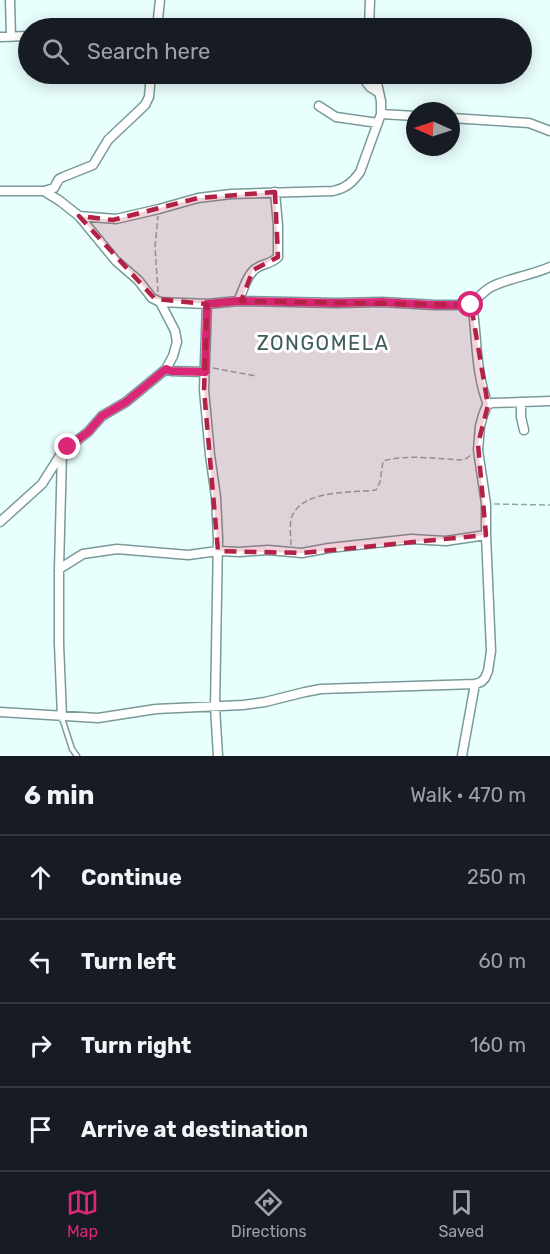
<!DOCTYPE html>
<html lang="en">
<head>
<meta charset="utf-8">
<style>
	:root { --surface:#171b24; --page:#242831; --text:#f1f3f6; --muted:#9ea1a6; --line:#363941; --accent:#db2777 }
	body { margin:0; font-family:Rubik,sans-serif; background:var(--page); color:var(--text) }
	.compass { position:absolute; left:406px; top:102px; width:54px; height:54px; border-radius:50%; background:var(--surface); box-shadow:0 3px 15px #0003; rotate:273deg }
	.stop { position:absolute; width:18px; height:18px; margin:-14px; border:4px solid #db2777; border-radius:50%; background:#fff }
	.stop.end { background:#db2777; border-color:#fff; box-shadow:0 2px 6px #0008 }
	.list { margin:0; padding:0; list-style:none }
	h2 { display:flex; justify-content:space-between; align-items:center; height:78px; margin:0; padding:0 24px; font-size:26px }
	h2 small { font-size:20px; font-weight:400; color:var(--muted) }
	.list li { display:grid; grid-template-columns:39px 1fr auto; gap:18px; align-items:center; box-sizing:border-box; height:84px; padding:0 24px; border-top:2px solid var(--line) }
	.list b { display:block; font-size:22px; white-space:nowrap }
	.list em { font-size:20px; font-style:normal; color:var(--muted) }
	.icon { flex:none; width:33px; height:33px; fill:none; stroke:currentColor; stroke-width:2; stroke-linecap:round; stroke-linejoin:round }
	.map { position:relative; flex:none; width:550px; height:756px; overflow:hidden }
	.search { position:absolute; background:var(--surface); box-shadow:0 3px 15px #0003; left:18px; right:18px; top:18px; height:66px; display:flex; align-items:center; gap:15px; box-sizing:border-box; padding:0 21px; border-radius:33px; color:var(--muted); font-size:22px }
	.sheet { height:414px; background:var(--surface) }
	nav { display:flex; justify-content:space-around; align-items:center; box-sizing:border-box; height:84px; border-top:2px solid var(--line); background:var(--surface); font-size:16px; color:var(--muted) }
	nav a { display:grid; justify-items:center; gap:3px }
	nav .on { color:var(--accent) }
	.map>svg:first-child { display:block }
</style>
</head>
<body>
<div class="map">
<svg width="550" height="756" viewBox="0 0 550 756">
	<rect width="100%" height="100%" fill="#e9fffe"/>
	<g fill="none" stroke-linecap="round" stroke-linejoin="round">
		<g stroke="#799a99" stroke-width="7">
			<path id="service" d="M 62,718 L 72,749 L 77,756"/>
		</g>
		<g stroke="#799a99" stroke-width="11">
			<path id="minor" d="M 10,0 L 11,37
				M 157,28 L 160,0
				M 369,28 L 370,0
				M 0,37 L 28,36
				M 360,74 L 370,87 L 378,92
				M 319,106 L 336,117 L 378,123
				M 381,114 L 415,116
				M 451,118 L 529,123 L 550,131
				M 0,191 L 44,191 L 60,201 L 79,216 L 116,261 L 138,280 L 152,298 L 160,302 L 207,304 L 238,301 L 336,303 L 382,302 L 435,305 L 471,305 L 473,310 C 477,342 476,374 488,405
				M 44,191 L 54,188 L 59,179 L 63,177 L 93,165 L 108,140 L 145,105 L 149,97 L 151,74
				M 79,216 L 116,219 L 159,209 L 198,198 L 231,194 L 333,191 C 346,188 352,183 360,172 L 381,114 L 381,101 L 375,74
				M 238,301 C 243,292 245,279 253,271 C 260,263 271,265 278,257 L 278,226 L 275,192
				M 207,304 L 204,390 L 210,455 L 216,497 L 218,539 L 215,707 L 218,756
				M 471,305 C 478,298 484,290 493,286 C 510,278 532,275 550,267
				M 166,369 L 171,371 L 205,372
				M 521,402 L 521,417 L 524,430
				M 0,522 L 42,484 L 61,454
				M 59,569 L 83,554 L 117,549 L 188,555 L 218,551 L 240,552 L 268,550 L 302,553 L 329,548 L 393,541 L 411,539 L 446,541 L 486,535
				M 0,712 L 98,718 L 156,709 L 243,705 L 265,702 L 305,692 L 321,689 L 475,684 L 481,682 L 485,678 L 488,671 L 491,651 L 486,535 L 486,504 L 478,450 L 480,426 L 483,415 L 487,405 L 492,403 L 550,401
				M 62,717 L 59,644 L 59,569 L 62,452 L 88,432 L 102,416 L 126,402 L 166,369 L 173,356 L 177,342 L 175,331 L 160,302
				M 462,756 L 475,684"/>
		</g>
		<path stroke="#93a6a5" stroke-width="1.5" stroke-dasharray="6 3" stroke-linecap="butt" d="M 158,292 L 155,247 L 158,216
			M 213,368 L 256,376
			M 494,504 L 550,505
			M 291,545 C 291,536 289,524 292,516 C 304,489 352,493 376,490 L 380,482 L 383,461 C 406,454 438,459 463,460 L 467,458 L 471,455"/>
		<use href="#service" stroke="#fff" stroke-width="4"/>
		<use href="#minor" stroke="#fff" stroke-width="8"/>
	</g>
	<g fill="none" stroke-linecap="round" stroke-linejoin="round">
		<path stroke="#db2777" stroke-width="8" d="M 68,447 L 88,432 L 102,416 L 126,402 L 166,369 L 171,371 L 205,372 L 207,304 L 238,301 L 336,303 L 382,302 L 435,305 L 471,305"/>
	</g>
	<path fill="#b32145" fill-opacity="0.2" stroke="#b32145" stroke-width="4.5" stroke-dasharray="12 8" stroke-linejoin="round" d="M 275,192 L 278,257 L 253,270 L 241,301 L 471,305 L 488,405 L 478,444 L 486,535 L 302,553 L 218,551 L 204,390 L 207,304 L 155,299 L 79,216 L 113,220 L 198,198 Z"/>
	<g text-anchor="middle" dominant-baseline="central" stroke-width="6" stroke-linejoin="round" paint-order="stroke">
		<g font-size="20" letter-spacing="1.5" fill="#3d5c5b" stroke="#fff">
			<text x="323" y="343">ZONGOMELA</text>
		</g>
	</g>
</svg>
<svg class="compass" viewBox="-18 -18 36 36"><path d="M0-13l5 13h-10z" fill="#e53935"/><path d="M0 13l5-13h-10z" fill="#9ea1a6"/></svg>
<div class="stop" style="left:471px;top:305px"></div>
<div class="stop end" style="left:68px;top:447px"></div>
<div class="search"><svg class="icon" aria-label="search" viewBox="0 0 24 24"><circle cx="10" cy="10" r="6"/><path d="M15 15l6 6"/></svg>Search here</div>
</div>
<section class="sheet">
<h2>6 min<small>Walk · 470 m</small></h2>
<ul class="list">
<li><svg class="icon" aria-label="ahead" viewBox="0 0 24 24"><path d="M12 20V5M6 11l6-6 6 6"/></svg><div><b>Continue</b></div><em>250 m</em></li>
<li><svg class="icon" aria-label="left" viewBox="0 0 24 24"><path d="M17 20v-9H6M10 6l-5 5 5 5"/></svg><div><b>Turn left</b></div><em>60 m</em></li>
<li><svg class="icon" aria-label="right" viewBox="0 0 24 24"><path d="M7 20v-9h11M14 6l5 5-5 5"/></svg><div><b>Turn right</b></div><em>160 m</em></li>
<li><svg class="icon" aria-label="arrive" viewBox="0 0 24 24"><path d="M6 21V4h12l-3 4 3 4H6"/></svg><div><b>Arrive at destination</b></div></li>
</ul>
</section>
<nav>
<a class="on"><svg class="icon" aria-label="map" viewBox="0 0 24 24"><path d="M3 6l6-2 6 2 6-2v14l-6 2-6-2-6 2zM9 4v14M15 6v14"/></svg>Map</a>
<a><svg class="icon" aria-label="directions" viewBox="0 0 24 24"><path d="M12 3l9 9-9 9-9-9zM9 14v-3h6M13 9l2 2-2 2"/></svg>Directions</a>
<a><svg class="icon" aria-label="saved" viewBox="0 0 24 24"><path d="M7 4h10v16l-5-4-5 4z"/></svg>Saved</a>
</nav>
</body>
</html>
